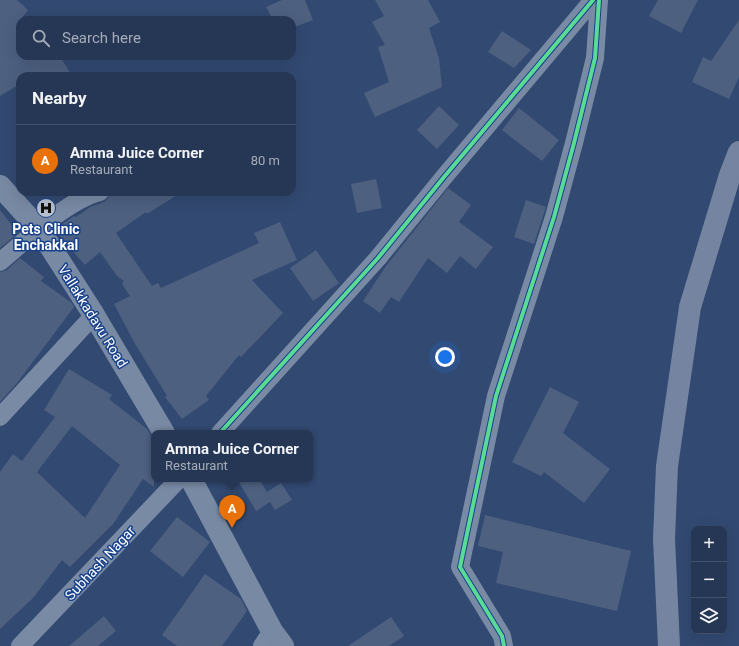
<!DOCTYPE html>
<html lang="en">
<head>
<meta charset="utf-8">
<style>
	:root { --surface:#263755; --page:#32425f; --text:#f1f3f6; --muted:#a4acb9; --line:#42516c; --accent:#b7bfcd }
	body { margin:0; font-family:Roboto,sans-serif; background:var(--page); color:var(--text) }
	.controls { position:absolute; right:12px; bottom:12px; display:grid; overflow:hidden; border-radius:8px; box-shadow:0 4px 16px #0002 }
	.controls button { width:36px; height:36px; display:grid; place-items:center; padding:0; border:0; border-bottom:1px solid var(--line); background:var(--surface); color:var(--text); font:20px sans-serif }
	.you { position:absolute; left:445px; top:357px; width:14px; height:14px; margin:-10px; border:3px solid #fff; border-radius:50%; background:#1a73e8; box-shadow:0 0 0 6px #1a73e833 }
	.badge { display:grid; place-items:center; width:26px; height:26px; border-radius:50%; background:var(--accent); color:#fff; font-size:13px; font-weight:700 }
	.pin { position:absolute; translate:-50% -33px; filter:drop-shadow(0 1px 2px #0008) }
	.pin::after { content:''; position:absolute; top:21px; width:14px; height:12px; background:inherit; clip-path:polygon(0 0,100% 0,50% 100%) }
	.popup { position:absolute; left:151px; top:430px; width:162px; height:52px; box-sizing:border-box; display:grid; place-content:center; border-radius:8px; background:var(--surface); filter:drop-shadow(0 1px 3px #0005); font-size:13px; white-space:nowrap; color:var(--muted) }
	.popup b { font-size:15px; color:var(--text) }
	.popup::after { content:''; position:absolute; left:50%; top:100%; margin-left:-8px; border:8px solid transparent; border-top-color:var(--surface) }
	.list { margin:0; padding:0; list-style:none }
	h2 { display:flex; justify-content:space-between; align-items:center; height:52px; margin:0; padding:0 16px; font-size:17px }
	h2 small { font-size:13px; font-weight:400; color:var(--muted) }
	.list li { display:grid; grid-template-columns:26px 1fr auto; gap:12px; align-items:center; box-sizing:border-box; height:72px; padding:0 16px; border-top:1px solid var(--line) }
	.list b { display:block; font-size:15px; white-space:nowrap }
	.list p { margin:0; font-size:13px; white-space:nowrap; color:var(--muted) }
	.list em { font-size:13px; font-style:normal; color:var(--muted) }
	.icon { flex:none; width:22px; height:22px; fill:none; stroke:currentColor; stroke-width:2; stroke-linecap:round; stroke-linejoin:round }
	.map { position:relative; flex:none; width:739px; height:646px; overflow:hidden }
	.search { position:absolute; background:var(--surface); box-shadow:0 4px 16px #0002; left:16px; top:16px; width:280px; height:44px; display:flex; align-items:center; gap:10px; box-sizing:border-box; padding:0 14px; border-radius:12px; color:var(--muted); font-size:15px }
	.panel { position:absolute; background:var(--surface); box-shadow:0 4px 16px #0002; left:16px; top:72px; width:280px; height:124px; border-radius:12px }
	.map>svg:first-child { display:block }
</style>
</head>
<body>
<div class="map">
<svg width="739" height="646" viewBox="0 0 739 646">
	<rect width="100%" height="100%" fill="#324971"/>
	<path fill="#4d6080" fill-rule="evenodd" d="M 0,0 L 17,0 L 28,10 L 20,20 L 20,56 L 60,56 L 72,76 L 20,76 L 20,84 L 0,96 Z
		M 282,0 L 305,0 L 313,20 L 292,28 L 292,20 L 273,20 L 266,7 Z
		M 375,0 L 428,0 L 440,22 L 429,28 L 439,58 L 442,87 L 375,117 L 364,93 L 389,82 L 378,47 L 385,45 L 372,22 L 384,16 Z
		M 658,0 L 698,0 L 681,33 L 649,16 Z
		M 739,20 L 739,77 L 729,99 L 692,82 L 703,57 L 711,61 Z
		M 502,31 L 531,50 L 514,68 L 488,52 Z
		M 439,106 L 459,125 L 437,149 L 417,130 Z
		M 519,108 L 559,140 L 542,161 L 502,130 Z
		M 376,179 L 382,208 L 357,213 L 351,184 Z
		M 448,188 L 471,205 L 459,222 L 493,247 L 476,269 L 460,256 L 447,273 L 428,258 L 399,302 L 391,297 L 380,313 L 363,301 L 386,266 Z
		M 110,192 L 182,192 L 147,214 L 146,212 L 116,233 L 152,286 L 158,283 L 161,288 L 259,243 L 254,233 L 280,222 L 297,260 L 252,280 L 283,313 L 241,357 L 239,355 L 206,396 L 209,400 L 182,419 L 165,397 L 167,396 L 134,342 L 114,304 L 130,296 L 122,284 L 124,281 L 117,276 L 100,252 L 85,265 L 54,230 L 74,216 L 76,217 L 90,207 L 104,202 L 108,198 Z
		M 526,200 L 546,207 L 534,244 L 514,237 Z
		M 0,210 L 18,233 L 0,248 Z
		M 316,250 L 339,283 L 313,301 L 290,268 Z
		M 20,258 L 44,277 L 41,281 L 72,303 L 74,307 L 17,383 L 0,402 L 0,272 L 7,270 Z
		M 69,369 L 112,395 L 109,399 L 147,429 L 154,440 L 154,487 L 143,479 L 113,524 L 70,567 L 62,560 L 33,598 L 0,629 L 0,472 L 13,454 L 22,461 L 55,417 L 44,410 ZM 72,426 L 120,465 L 85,518 L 37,472 Z
		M 550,387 L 579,402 L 563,433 L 610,469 L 584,503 L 544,472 L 541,476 L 512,462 Z
		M 237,479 L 259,479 L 267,492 L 281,483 L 292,500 L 275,510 L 270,502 L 256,511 Z
		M 485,515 L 631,551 L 617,611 L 496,583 L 503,552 L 478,546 Z
		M 177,517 L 210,542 L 183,577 L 150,551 Z
		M 205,574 L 241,599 L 247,611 L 222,646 L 177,646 L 162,635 Z
		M 104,616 L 116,631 L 98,646 L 69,646 Z
		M 391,617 L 404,636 L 389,646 L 348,646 Z"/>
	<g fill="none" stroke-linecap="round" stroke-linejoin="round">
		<path stroke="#798aa5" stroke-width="18" d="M 0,262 C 27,239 66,201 100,192
			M 0,417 L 94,315
			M 220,433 L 378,258 L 444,177 L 593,0
			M 20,646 L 179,479
			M 262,646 L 272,631
			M 504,646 L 502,636 L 460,567 L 496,396 L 554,217 L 574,143 L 595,58 L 599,0"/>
		<path stroke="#7585a1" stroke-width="22" d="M 669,646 L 664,539 L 667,466 L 690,307 L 730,175 L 739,152"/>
		<path stroke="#7889a3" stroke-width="22" d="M 0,186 L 39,229 L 94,315 L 164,433
			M 191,479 L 272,631 L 283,646"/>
		<g stroke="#18418b" stroke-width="6">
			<path id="cycleway" d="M 220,433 L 378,258 L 444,177 L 593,0
				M 504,646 L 502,636 L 460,567 L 496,396 L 554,217 L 574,143 L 595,58 L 599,0"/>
		</g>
		<use href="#cycleway" stroke="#5adb95" stroke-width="4"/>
	</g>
	<defs>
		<g id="hospital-disc" transform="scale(1)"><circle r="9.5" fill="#b7bfcd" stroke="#18418b"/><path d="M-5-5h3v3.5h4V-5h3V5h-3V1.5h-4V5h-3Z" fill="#111"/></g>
	</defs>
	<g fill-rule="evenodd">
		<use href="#hospital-disc" x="46" y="208"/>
	</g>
	<g text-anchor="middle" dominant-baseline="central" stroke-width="3" stroke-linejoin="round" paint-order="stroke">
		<g font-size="14" font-weight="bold" fill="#fff" stroke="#18418b">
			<text x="46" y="229">Pets Clinic<tspan x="46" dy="16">Enchakkal</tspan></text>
		</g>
		<g font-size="14" fill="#fff" stroke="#18418b">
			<text transform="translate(93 316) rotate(58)">Vallakkadavu Road</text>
			<text transform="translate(100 563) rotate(-47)">Subhash Nagar</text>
		</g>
	</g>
</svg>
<div class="controls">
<button>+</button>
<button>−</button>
<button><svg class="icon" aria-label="layers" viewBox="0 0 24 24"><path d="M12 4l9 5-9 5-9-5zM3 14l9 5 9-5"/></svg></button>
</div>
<div class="you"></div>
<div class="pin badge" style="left:232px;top:528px;background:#e8710a">A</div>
<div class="popup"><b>Amma Juice Corner</b>Restaurant</div>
<div class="search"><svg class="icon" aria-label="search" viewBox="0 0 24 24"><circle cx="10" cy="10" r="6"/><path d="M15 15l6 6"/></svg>Search here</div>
<section class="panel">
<h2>Nearby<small></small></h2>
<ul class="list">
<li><span class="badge" style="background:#e8710a">A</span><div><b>Amma Juice Corner</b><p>Restaurant</p></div><em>80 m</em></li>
</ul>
</section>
</div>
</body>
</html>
